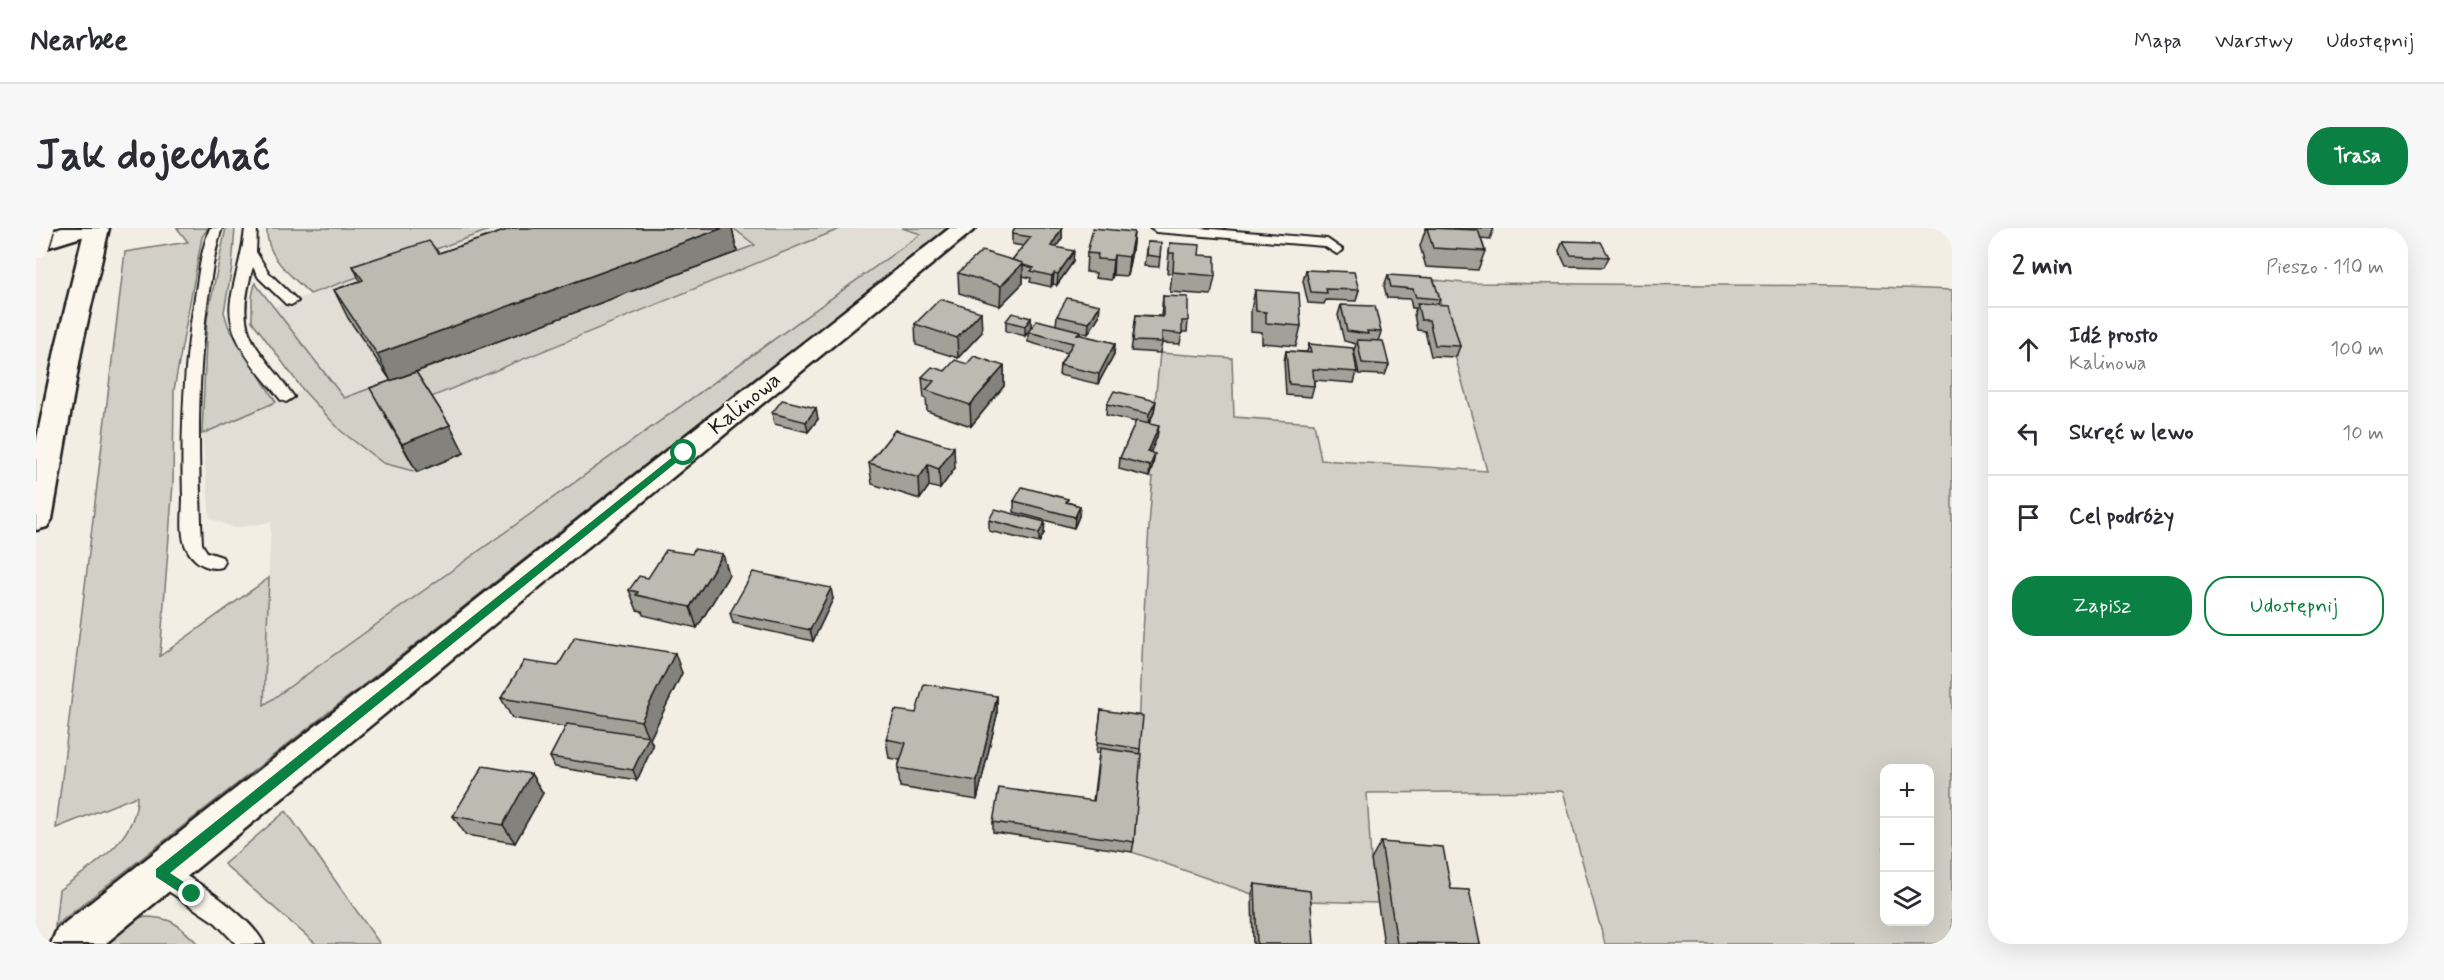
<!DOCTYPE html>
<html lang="pl">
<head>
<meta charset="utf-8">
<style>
	:root { --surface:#fff; --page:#f7f7f7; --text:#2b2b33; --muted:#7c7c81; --line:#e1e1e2; --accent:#0b8043 }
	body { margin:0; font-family:Mynerve,sans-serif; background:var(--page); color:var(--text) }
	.controls { position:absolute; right:18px; bottom:18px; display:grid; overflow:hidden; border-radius:12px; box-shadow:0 6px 24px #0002 }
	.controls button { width:54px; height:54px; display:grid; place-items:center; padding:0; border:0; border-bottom:2px solid var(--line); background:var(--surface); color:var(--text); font:30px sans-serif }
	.stop { position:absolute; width:18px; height:18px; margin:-14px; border:4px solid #0b8043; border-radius:50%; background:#fff }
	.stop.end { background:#0b8043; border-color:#fff; box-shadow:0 2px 6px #0008 }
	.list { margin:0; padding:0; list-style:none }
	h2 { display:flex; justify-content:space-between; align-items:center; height:78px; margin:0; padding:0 24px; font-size:26px }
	h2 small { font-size:20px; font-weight:400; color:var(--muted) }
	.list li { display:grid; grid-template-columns:39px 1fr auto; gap:18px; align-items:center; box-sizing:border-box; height:84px; padding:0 24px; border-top:2px solid var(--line) }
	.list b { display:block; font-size:22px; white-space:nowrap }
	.list p { margin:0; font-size:20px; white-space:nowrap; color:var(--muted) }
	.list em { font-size:20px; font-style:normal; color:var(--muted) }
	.actions { display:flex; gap:12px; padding:18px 24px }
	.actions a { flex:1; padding:14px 0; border:2px solid var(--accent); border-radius:24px; text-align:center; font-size:21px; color:var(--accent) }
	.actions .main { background:var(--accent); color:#fff }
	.icon { flex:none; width:33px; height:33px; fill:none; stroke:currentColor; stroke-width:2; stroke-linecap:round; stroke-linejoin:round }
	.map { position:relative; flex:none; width:1916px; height:716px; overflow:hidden; border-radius:24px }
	header { display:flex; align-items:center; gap:36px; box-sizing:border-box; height:84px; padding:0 30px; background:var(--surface); border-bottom:2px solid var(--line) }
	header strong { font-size:28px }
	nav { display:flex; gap:33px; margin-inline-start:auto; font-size:21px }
	.intro { display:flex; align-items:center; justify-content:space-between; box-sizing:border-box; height:144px; padding:0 36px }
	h1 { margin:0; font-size:42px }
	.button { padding:15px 27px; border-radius:24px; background:var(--accent); color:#fff; font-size:21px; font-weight:700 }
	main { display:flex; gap:36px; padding:0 36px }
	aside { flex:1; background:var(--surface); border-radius:24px; box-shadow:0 6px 24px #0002 }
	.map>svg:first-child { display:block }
</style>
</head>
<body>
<header>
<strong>Nearbee</strong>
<nav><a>Mapa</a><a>Warstwy</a><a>Udostępnij</a></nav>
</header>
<div class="intro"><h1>Jak dojechać</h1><a class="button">Trasa</a></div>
<main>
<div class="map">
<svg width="1916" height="716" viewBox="0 0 1916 716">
	<rect width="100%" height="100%" fill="#f2eee4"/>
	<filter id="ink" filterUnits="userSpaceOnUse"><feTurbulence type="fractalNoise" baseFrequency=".0167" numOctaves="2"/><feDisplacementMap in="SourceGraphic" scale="12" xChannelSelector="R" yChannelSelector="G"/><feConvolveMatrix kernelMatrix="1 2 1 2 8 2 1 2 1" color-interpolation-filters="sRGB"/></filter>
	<g filter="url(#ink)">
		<path fill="#e2ded5" d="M 459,0 L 866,0 L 885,6 L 227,478 L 235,294 L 198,300 L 174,290 L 166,206 L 267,162 L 216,93 L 238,79 L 255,73 Z"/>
		<path fill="#d2cfc6" stroke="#777671" stroke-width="1.5" fill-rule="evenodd" d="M 141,0 L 172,0 L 166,9 L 138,162 L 137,255 L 124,428 L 233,350 L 228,477 L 885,6 L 866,0 L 912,0 L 19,698 L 23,662 C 56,638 101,613 101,568 L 20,600 L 89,24 L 152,14 Z
			M 190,0 L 199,0 L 196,39 L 188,84 L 193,100 L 240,174 L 166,206 L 171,90 Z
			M 231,0 L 459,0 L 274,66 C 255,47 229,29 231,0 Z
			M 697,0 L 806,0 L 349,188 L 381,244 L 347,235 L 305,203 L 267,162 L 216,93 L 216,69 L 219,55 L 308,170 L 719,17 Z
			M 1398,52 L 1428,55 L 1816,58 L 1916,62 L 1916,716 L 1569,716 L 1527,563 L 1331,565 L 1335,632 L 1342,675 L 1270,673 L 1216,666 L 1096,624 C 1106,499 1105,374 1117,250 L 1113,249 L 1117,237 L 1110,235 L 1112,197 L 1118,184 L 1124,125 L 1196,130 L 1198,189 L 1278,195 L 1285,232 L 1451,243 ZM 1848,540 L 1894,540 L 1894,694 L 1848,694 Z
			M 250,583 L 344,716 L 280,716 L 188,636 Z
			M 106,689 C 136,689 141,695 162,716 L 58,716 L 85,696 Z"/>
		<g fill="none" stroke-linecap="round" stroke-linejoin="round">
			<g stroke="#1c1c1c" stroke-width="4">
				<path id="lane" d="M 174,0 L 186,0 C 179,20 176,42 173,63 C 160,147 162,232 166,316 L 171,324 L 186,329 L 189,334 L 186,339 C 171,343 156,333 150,319 C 144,306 147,283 147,269 C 145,200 148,131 160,63 C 163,42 166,20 174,0 Z
					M 209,0 L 221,0 L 220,24 L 233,45 L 262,73 L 255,77 L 250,76 L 223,50 L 217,39 C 196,111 221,115 258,169 L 250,174 L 245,172 C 223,144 189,111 195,72 C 199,47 207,26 209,0 Z
					M 1114,0 L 1164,0 L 1291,11 L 1307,22 L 1301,26 L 1288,18 L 1120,4 Z
					M 124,635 C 152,645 216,689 228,716 L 200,716 L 180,695 L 116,652 L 113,645 L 116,638 Z"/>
			</g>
			<g stroke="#1c1c1c" stroke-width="5">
				<path id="street" d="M 914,0 L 940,0 L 69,716 L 15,716 L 21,701 Z"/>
			</g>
			<g stroke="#1c1c1c" stroke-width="5">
				<path id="secondary" d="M 26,0 L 62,0 L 58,5 L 0,23 L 0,8 Z"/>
			</g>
			<g stroke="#1c1c1c" stroke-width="5">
				<path id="highway" d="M 49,0 L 73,0 L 46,118 L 16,291 L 11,299 L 0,302 L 0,215 L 20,118 Z"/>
			</g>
			<use href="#lane" fill="#fbf7ec" fill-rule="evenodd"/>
			<use href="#street" fill="#fbf7ec" fill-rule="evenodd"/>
			<use href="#secondary" fill="#fbf7ec" fill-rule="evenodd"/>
			<use href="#highway" fill="#fbf7ec" fill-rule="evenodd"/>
			<g stroke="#1c1c1c" stroke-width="29" stroke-linecap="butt">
				<path id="highway-bridge" d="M 0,17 L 5,0"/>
			</g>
			<use href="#highway-bridge" stroke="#fbf7ec" stroke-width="26"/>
		</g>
		<path fill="#a3a098" stroke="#1c1c1c" stroke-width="1.5" d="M 477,0 L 696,0 L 701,24 L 380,144 L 414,197 L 428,225 L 381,244 L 334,160 L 355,153 L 312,90 L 298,62 L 324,53 L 317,38 L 403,25 Z
			M 1026,0 L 1026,10 L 1020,19 L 1037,34 L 1021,57 L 1017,56 L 1015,59 L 994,54 L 995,50 L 987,48 L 987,55 L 964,78 L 923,65 L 922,45 L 976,32 L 987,18 L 976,16 L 976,6 Z
			M 1390,0 L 1458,0 L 1454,11 L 1445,10 L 1449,23 L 1442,42 L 1390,39 L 1384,18 Z
			M 1098,4 L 1096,23 L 1091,48 L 1077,47 L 1075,52 L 1059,50 L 1060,45 L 1050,44 L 1051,25 Z
			M 1527,13 L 1573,29 L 1568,39 L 1530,38 L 1523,23 Z
			M 1111,14 L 1125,15 L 1123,39 L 1108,38 Z
			M 1134,15 L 1163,27 L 1179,48 L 1175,67 L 1134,64 L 1136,45 L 1131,45 Z
			M 1270,42 L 1323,62 L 1320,73 L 1290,72 L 1288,76 L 1272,75 L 1267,53 Z
			M 1352,47 L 1404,71 L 1402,76 L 1424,118 L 1420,129 L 1395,128 L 1389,103 L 1381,102 L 1378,86 L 1380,80 L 1376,80 L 1374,71 L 1351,70 L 1348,58 Z
			M 1219,62 L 1265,98 L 1260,118 L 1226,115 L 1226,104 L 1215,103 L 1215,82 Z
			M 1127,68 L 1152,93 L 1151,104 L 1146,104 L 1144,116 L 1126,115 L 1124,125 L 1095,123 L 1100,87 L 1125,88 Z
			M 1305,77 L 1345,104 L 1342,113 L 1353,137 L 1349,147 L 1323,146 L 1318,122 L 1320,116 L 1308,113 L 1302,87 Z
			M 1021,88 L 1063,88 L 1052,106 L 1044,104 L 1044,107 L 1079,115 L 1078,126 L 1062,156 L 1023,147 L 1024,137 L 1031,125 L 992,114 L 992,104 L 989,108 L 970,103 L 970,93 L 995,90 L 995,100 L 1020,97 Z
			M 879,96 L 946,104 L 922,130 L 880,117 Z
			M 1273,116 L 1321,144 L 1318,155 L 1278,152 L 1278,158 L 1275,169 L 1250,167 L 1248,133 L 1250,123 L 1271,124 Z
			M 931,136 L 968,138 L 968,158 L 935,198 L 891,183 L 890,171 L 888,170 L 886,149 Z
			M 1071,176 L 1118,184 L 1113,196 L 1121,209 L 1114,225 L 1117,237 L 1113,249 L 1083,241 L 1084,230 L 1100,194 L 1070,187 Z
			M 736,185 L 782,191 L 772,204 L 738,196 Z
			M 859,202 L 919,240 L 904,261 L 893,258 L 884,271 L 836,256 L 833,235 Z
			M 1032,271 L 1031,274 L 1044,278 L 1043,288 L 1038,300 L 978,284 L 978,273 Z
			M 953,292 L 1008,305 L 1003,315 L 953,303 Z
			M 693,347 L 661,400 L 607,387 L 606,383 L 601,382 L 593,362 L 612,350 Z
			M 797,371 L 777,413 L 697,395 L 694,385 Z
			M 522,438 L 646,445 L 614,511 L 617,518 L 601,552 L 519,539 L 514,529 L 530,499 L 476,490 L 465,470 Z
			M 961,468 L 961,487 L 941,572 L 864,559 L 862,540 L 864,532 L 853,530 L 850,511 L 880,485 Z
			M 1065,482 L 1104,521 L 1098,614 L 1096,624 L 957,604 L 957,594 L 1057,573 L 1063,525 L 1060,525 Z
			M 495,546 L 507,565 L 479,615 L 430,607 L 417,588 Z
			M 1345,614 L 1415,661 L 1444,716 L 1348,716 L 1335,632 Z
			M 1219,656 L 1278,716 L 1217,716 L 1216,666 Z"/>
		<path fill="#84827c" stroke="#1c1c1c" stroke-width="1.5" d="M 687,0 L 696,0 L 701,24 L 355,153 L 341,126 Z
			M 1026,0 L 1026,10 L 1014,29 L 1015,18 Z
			M 1098,4 L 1096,23 L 1091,48 L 1093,29 Z
			M 1038,23 L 1037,34 L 1021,57 L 1022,46 Z
			M 1078,27 L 1077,47 L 1075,52 L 1077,32 Z
			M 987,35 L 987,55 L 964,78 L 965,58 Z
			M 1018,45 L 1017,56 L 1015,59 L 1016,48 Z
			M 1064,77 L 1063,88 L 1052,106 L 1053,95 Z
			M 945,84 L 946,104 L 922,130 L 921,110 Z
			M 995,90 L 995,101 L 989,108 L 989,98 Z
			M 1079,115 L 1078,126 L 1062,156 L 1063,146 Z
			M 968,138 L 968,158 L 935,198 L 934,177 Z
			M 1120,173 L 1118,184 L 1112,197 L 1113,186 Z
			M 780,180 L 782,191 L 772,204 L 770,194 Z
			M 414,197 L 428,225 L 381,244 L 366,216 Z
			M 1123,198 L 1121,209 L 1110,235 L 1112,224 Z
			M 918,219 L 919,240 L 904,261 L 903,241 Z
			M 1119,226 L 1117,237 L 1113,249 L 1114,238 Z
			M 892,237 L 893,258 L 884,271 L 883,250 Z
			M 1044,278 L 1043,288 L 1038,300 L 1039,289 Z
			M 1009,294 L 1008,305 L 1003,315 L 1003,305 Z
			M 687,326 L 693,347 L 661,400 L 654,379 Z
			M 795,360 L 797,371 L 777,413 L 774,402 Z
			M 639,425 L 646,445 L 614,511 L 617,518 L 601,552 L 597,542 L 612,509 L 605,493 Z
			M 961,468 L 961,487 L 941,572 L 941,553 Z
			M 495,546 L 507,565 L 479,615 L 467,597 Z"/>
		<path fill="#bdbab1" stroke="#1c1c1c" stroke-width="1.5" d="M 477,0 L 687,0 L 341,126 L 298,62 L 327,52 L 317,38 L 393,13 L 403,25 Z
			M 979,0 L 1026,0 L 1015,18 L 1038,23 L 1022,46 L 1018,45 L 1016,48 L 995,43 L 998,40 L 987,37 L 987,35 L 976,32 L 995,9 L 976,6 Z
			M 1057,0 L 1098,4 L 1093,29 L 1078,27 L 1077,32 L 1061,31 L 1062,26 L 1051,25 Z
			M 1391,0 L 1442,2 L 1449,23 L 1397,20 Z
			M 1527,13 L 1565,14 L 1573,29 L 1535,27 Z
			M 1111,14 L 1125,15 L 1124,29 L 1110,27 Z
			M 1134,15 L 1164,17 L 1163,27 L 1179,28 L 1179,48 L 1137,44 L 1138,25 L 1133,25 Z
			M 946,23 L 987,35 L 965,58 L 922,45 Z
			M 1270,42 L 1318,44 L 1323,62 L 1290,61 L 1291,65 L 1275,64 Z
			M 1352,47 L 1397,50 L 1404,71 L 1380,69 L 1377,61 L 1355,59 Z
			M 1219,62 L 1263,65 L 1265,98 L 1230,95 L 1230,84 L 1220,83 Z
			M 1127,68 L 1152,69 L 1152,93 L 1146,93 L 1146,106 L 1126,104 L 1126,114 L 1097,113 L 1100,87 L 1127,89 Z
			M 1031,70 L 1064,77 L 1053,95 L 1021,88 Z
			M 904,71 L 945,84 L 921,110 L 879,96 Z
			M 1381,75 L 1412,77 L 1424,118 L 1399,117 L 1393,92 L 1385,92 Z
			M 1305,77 L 1339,78 L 1345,104 L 1331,103 L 1332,106 L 1311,103 Z
			M 976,85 L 995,90 L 989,98 L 970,93 Z
			M 1001,92 L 1044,103 L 1041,106 L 1079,115 L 1063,146 L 1024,137 L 1037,115 L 992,104 Z
			M 1321,112 L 1347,113 L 1353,137 L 1326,135 Z
			M 1273,116 L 1317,120 L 1321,144 L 1277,141 L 1278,158 L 1253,156 L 1250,123 L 1275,125 Z
			M 938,128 L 968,138 L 934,177 L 890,162 L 898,153 L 886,149 L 896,139 L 909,143 L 919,132 L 931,136 Z
			M 380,144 L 414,197 L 366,216 L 334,160 Z
			M 1078,163 L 1120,173 L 1113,186 L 1071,176 Z
			M 746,172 L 780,180 L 770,194 L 736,185 Z
			M 1100,193 L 1123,198 L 1112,224 L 1119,226 L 1114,238 L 1084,230 Z
			M 859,202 L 918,219 L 903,241 L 892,237 L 883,250 L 833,235 Z
			M 986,259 L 1032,271 L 1030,274 L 1044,278 L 1039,289 L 978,273 Z
			M 959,281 L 1009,294 L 1003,305 L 953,292 Z
			M 658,321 L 687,326 L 654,379 L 600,367 L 602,364 L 593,362 L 603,348 L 612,350 L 630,322 L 656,326 Z
			M 717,344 L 795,360 L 774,402 L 694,385 Z
			M 539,409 L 639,425 L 605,493 L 465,470 L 488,433 L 522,438 Z
			M 888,456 L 961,468 L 941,553 L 862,540 L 870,515 L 850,511 L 859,482 L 880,485 Z
			M 1065,482 L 1107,488 L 1104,521 L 1061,514 Z
			M 531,496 L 613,508 L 597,542 L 514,529 Z
			M 1064,520 L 1105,526 L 1098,614 L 957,594 L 963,560 L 1058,573 Z
			M 447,538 L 495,546 L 467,597 L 417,588 Z
			M 1345,614 L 1407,619 L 1415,661 L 1433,662 L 1444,716 L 1361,715 Z
			M 1219,656 L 1274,663 L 1278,716 L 1221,716 Z"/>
	</g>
	<path fill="#0b8043" d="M 644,223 L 652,225 L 134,645 L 160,662 L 160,670 L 152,670 L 120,649 L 120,641 Z"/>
	<g text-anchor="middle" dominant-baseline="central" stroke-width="4.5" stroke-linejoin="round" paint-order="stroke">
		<g font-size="22" fill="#1c1c1c" stroke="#fbf7ec">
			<text transform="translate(709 176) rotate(-39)">Kalinowa</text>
		</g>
	</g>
</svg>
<div class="controls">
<button>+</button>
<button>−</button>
<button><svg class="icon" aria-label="layers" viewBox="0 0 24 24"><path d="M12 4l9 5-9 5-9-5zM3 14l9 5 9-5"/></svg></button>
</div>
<div class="stop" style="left:648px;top:225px"></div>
<div class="stop end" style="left:156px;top:666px"></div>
</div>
<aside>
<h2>2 min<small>Pieszo · 110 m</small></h2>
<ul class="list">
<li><svg class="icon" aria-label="ahead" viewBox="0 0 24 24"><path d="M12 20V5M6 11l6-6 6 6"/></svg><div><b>Idź prosto</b><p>Kalinowa</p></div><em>100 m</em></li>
<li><svg class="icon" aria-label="left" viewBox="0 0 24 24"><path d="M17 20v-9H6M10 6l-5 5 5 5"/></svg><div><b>Skręć w lewo</b></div><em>10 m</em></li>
<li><svg class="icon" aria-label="arrive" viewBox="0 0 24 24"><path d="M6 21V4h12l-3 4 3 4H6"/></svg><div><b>Cel podróży</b></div></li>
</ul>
<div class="actions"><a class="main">Zapisz</a><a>Udostępnij</a></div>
</aside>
</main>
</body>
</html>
